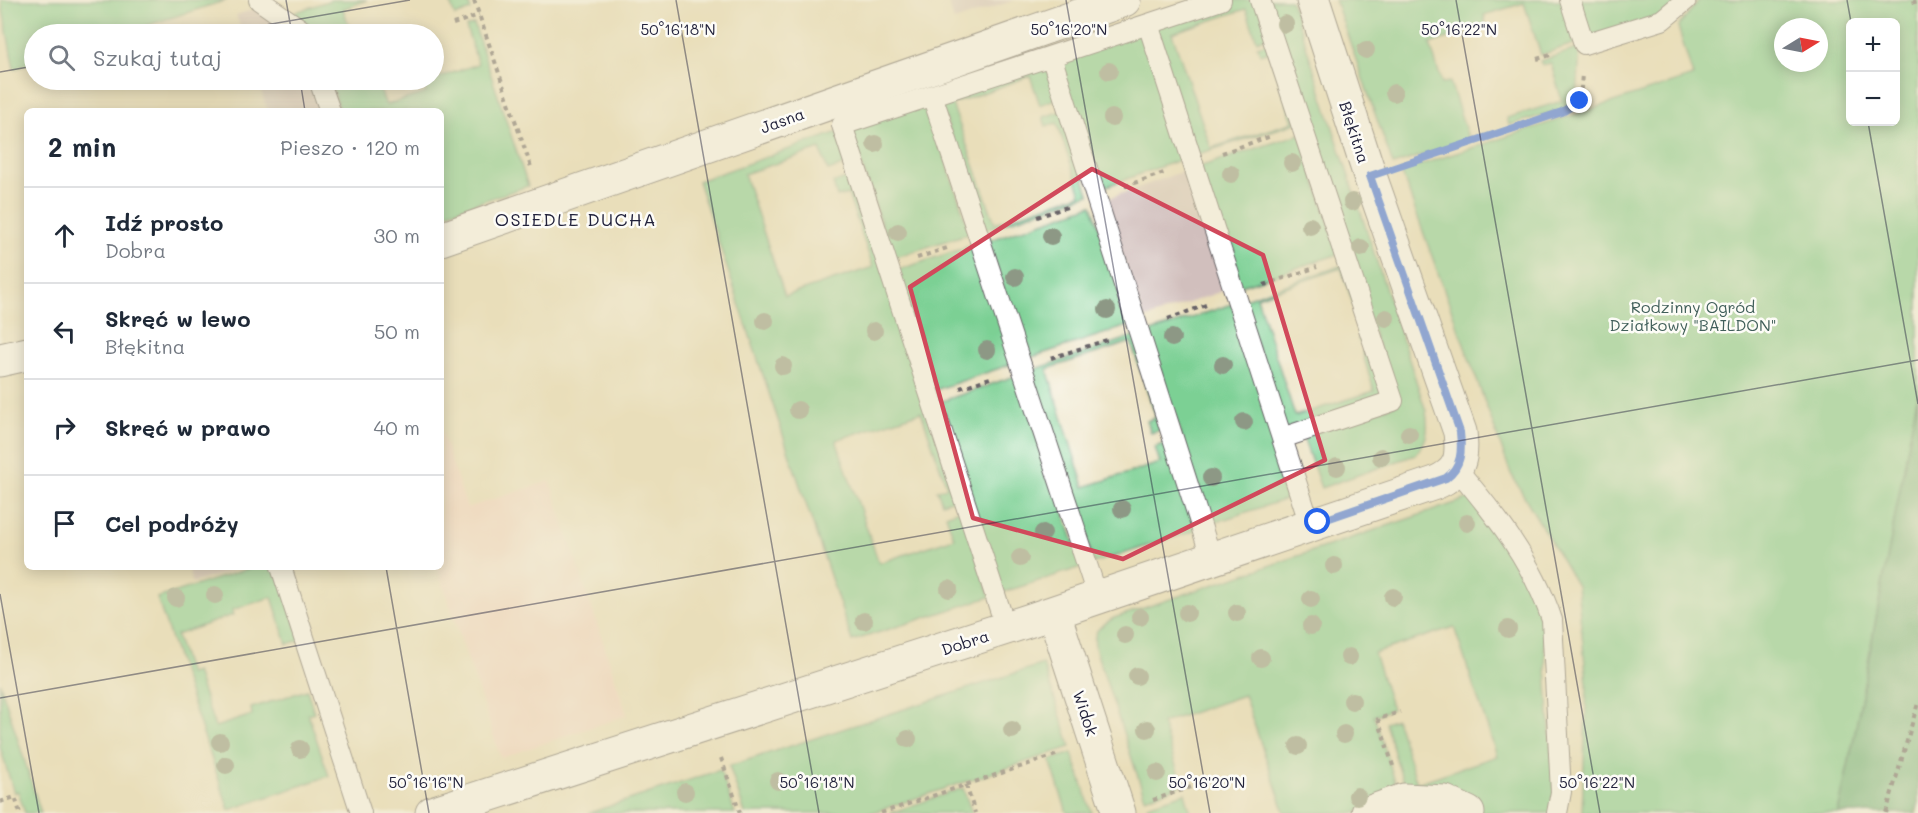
<!DOCTYPE html>
<html lang="pl">
<head>
<meta charset="utf-8">
<style>
	:root { --surface:#fff; --page:#f2f2f3; --text:#1f2937; --muted:#747a83; --line:#e0e1e3 }
	body { margin:0; font-family:Mali,sans-serif; background:var(--page); color:var(--text) }
	.controls { position:absolute; right:18px; top:18px; display:grid; overflow:hidden; border-radius:9px; box-shadow:0 3px 15px #0003 }
	.controls button { width:54px; height:54px; display:grid; place-items:center; padding:0; border:0; border-bottom:2px solid var(--line); background:var(--surface); color:var(--text); font:30px sans-serif }
	.compass { position:absolute; left:1774px; top:18px; width:54px; height:54px; border-radius:50%; background:var(--surface); box-shadow:0 3px 15px #0003; rotate:80deg }
	.stop { position:absolute; width:18px; height:18px; margin:-14px; border:4px solid #2563eb; border-radius:50%; background:#fff }
	.stop.end { background:#2563eb; border-color:#fff; box-shadow:0 2px 6px #0008 }
	.list { margin:0; padding:0; list-style:none }
	h2 { display:flex; justify-content:space-between; align-items:center; height:78px; margin:0; padding:0 24px; font-size:26px }
	h2 small { font-size:20px; font-weight:400; color:var(--muted) }
	.list li { display:grid; grid-template-columns:39px 1fr auto; gap:18px; align-items:center; box-sizing:border-box; height:96px; padding:0 24px; border-top:2px solid var(--line) }
	.list b { display:block; font-size:22px; white-space:nowrap }
	.list p { margin:0; font-size:20px; white-space:nowrap; color:var(--muted) }
	.list em { font-size:20px; font-style:normal; color:var(--muted) }
	.icon { flex:none; width:33px; height:33px; fill:none; stroke:currentColor; stroke-width:2; stroke-linecap:round; stroke-linejoin:round }
	.map { position:relative; flex:none; width:1918px; height:813px; overflow:hidden }
	.search { position:absolute; background:var(--surface); box-shadow:0 3px 15px #0003; left:24px; top:24px; width:420px; height:66px; display:flex; align-items:center; gap:15px; box-sizing:border-box; padding:0 21px; border-radius:33px; color:var(--muted); font-size:22px }
	.panel { position:absolute; background:var(--surface); box-shadow:0 3px 15px #0003; left:24px; top:108px; width:420px; height:462px; border-radius:9px }
	.map>svg:first-child { display:block }
</style>
</head>
<body>
<div class="map">
<svg width="1918" height="813" viewBox="0 0 1918 813">
	<rect width="100%" height="100%" fill="#fdfcf7"/>
	<filter id="ink" filterUnits="userSpaceOnUse"><feTurbulence type="fractalNoise" baseFrequency=".0167" numOctaves="2"/><feDisplacementMap in="SourceGraphic" scale="12" xChannelSelector="R" yChannelSelector="G"/><feConvolveMatrix kernelMatrix="1 2 1 2 8 2 1 2 1" color-interpolation-filters="sRGB"/></filter>
	<filter id="wash" filterUnits="userSpaceOnUse"><feTurbulence type="fractalNoise" baseFrequency=".008" numOctaves="4" result="noise"/><feDisplacementMap in="SourceGraphic" scale="24" xChannelSelector="R" yChannelSelector="G"/><feGaussianBlur stdDeviation="1.35" result="paint"/><feColorMatrix in="noise" values="0 0 0 0 0 0 0 0 0 0 0 0 0 0 0 0 0 1.4 0 .05"/><feComposite in="paint" operator="in"/></filter>
	<g filter="url(#wash)">
		<rect width="100%" height="100%" fill="#e9deba"/>
		<path fill="#f6d2c3" d="M 441,431 L 467,508 L 550,481 L 627,715 L 501,758 L 437,567 L 441,567 Z"/>
		<path fill="#d1bfbd" d="M 947,0 L 1015,0 L 954,21 Z
			M 255,9 L 291,34 L 243,34 L 236,15 Z
			M 257,80 L 309,80 L 320,111 L 268,111 Z
			M 1189,169 L 1228,289 L 1144,319 L 1104,200 Z
			M 188,567 L 243,567 L 192,583 Z"/>
		<path fill="#7bd094" stroke="#4e7968" stroke-width="1.5" fill-rule="evenodd" d="M 1,0 L 227,0 L 120,34 L 34,34 L 34,62 L 14,69 Z
			M 331,0 L 367,0 L 343,9 L 352,34 L 314,34 L 312,28 L 293,13 Z
			M 449,0 L 467,0 L 471,10 L 455,16 Z
			M 1230,0 L 1257,0 L 1269,36 L 1257,41 L 1246,9 L 1172,33 L 1211,148 L 1293,122 L 1269,52 L 1260,54 L 1257,46 L 1271,42 L 1297,123 L 1195,155 L 1152,25 Z
			M 1264,0 L 1291,0 L 1426,411 C 1429,430 1428,441 1415,455 L 1321,488 L 1303,437 L 1397,404 Z
			M 1335,0 L 1566,0 L 1579,42 L 1541,55 L 1524,3 L 1484,15 L 1486,25 L 1430,44 L 1442,83 L 1450,82 L 1469,140 L 1393,165 Z
			M 1573,0 L 1682,0 L 1662,16 L 1586,41 Z
			M 1699,0 L 1918,0 L 1918,392 L 1854,738 L 1838,813 L 1582,813 L 1587,684 L 1577,586 L 1511,474 L 1401,171 L 1693,76 L 1678,27 ZM 1850,22 L 1896,22 L 1896,122 L 1850,122 ZM 1783,27 L 1819,27 L 1819,63 L 1783,63 Z
			M 474,24 L 528,186 L 441,215 L 441,111 L 340,111 L 330,80 L 376,80 L 386,105 L 426,93 L 423,83 L 478,64 L 466,27 Z
			M 1143,31 L 1185,158 L 1101,188 L 1058,60 Z
			M 1580,48 L 1577,99 L 1561,110 L 1509,125 L 1507,118 L 1562,101 L 1551,63 L 1542,65 L 1540,61 Z
			M 1046,64 L 1058,98 L 1040,105 L 1030,76 L 952,104 L 995,223 L 1081,194 L 1057,123 L 1046,126 L 1043,117 L 1062,111 L 1089,194 L 984,230 L 939,100 Z
			M 927,103 L 970,233 L 893,258 L 849,128 Z
			M 838,132 L 848,164 L 828,171 L 820,149 L 744,174 L 785,296 L 873,267 L 848,194 L 837,197 L 833,183 L 853,177 L 957,498 L 942,503 L 937,490 L 947,487 L 921,412 L 836,440 L 879,563 L 954,538 L 946,515 L 961,509 L 990,597 L 852,641 L 698,181 Z
			M 1300,134 L 1339,254 L 1238,287 L 1199,167 Z
			M 1092,205 L 1131,325 L 1026,359 L 988,241 Z
			M 976,244 L 1015,363 L 935,390 L 895,271 Z
			M 1343,265 L 1368,340 L 1360,343 L 1358,339 L 1364,337 L 1341,268 L 1257,297 L 1295,416 L 1374,391 L 1362,351 L 1371,349 L 1386,396 L 1284,430 L 1242,300 Z
			M 1232,304 L 1293,497 L 1210,524 L 1148,333 Z
			M 1135,336 L 1165,428 L 1151,433 L 1147,421 L 1156,417 L 1131,342 L 1047,369 L 1084,487 L 1160,463 L 1155,447 L 1169,442 L 1197,530 L 1094,563 L 1030,371 Z
			M 1018,375 L 1082,567 L 1001,593 L 940,402 Z
			M 1473,497 L 1542,606 L 1554,792 L 1551,813 L 1477,813 L 1407,795 L 1385,723 L 1396,719 L 1417,783 L 1497,756 L 1454,627 L 1374,653 L 1392,709 L 1374,716 L 1400,797 L 1355,813 L 1285,813 L 1244,695 L 1162,723 L 1182,785 L 1145,798 L 1096,651 C 1091,632 1098,627 1114,618 Z
			M 253,567 L 277,567 L 301,640 L 287,644 L 272,597 L 232,610 L 233,615 L 176,635 L 189,674 L 196,672 L 215,727 L 252,715 L 251,708 L 307,690 L 314,712 L 308,714 L 329,776 L 229,810 L 157,598 Z
			M 1043,664 L 1071,747 L 871,813 L 745,813 L 729,766 Z
			M 0,683 L 41,813 L 25,813 L 18,791 L 14,793 L 0,747 Z
			M 1072,753 L 1092,813 L 1067,813 L 1050,760 Z
			M 720,770 L 735,813 L 589,813 Z
			M 963,788 L 972,813 L 890,813 Z
			M 1185,793 L 1191,813 L 1150,813 L 1147,805 Z"/>
		<path fill="#64b27e" stroke="#436a5c" stroke-width="1.5" d="M 1918,392 L 1918,805 L 1916,813 L 1838,813 L 1854,738 Z"/>
	</g>
	<g filter="url(#ink)">
		<g fill="none" stroke-linecap="round" stroke-linejoin="round">
			<g stroke="#686467" stroke-width="22">
				<path id="lane" d="M 259,0 L 303,31 L 304,34
					M 1260,0 L 1393,401 L 1282,438
					M 1570,0 L 1584,44 L 1662,20 L 1686,0
					M 1148,24 L 1310,525
					M 1051,56 L 1212,560
					M 319,80 L 330,111
					M 932,95 L 1098,598
					M 1456,468 C 1495,514 1533,562 1552,620 L 1561,792 L 1557,813
					M 281,567 L 361,813
					M 1006,628 L 842,125 L 1221,0"/>
			</g>
			<g stroke="#686467" stroke-width="35">
				<path id="street" d="M 441,239 L 1124,0
					M 0,360 L 27,354
					M 1054,613 L 1119,813
					M 432,813 L 1031,620 L 1435,483 C 1461,472 1463,458 1460,432 L 1370,176 L 1313,0
					M 1368,813 L 1404,800 L 1445,802 L 1468,813"/>
			</g>
			<path stroke="#686467" stroke-width="4" stroke-dasharray="4.5 4.5" stroke-linecap="butt" d="M 474,0 L 531,167
				M 1914,0 L 1915,4
				M 453,24 L 479,15
				M 1537,59 L 1554,54
				M 1222,153 L 1271,136
				M 1404,164 L 1562,112 L 1580,101 L 1582,74
				M 1125,186 L 1164,173
				M 1037,217 L 1067,207
				M 917,258 L 950,247
				M 1264,285 L 1317,267
				M 1168,319 L 1206,305
				M 1051,358 L 1110,339
				M 960,388 L 993,377
				M 721,758 L 740,813
				M 1393,766 L 1378,719 L 1400,712
				M 966,785 L 975,813
				M 1153,800 L 1191,787
				M 0,802 L 15,797 L 20,813
				M 881,813 L 1059,754
				M 1886,813 L 1918,703"/>
			<use href="#lane" stroke="#fff" stroke-width="20"/>
			<use href="#street" stroke="#fff" stroke-width="33"/>
		</g>
		<g fill="#8d9885">
			<circle cx="1285" cy="24" r="9"/>
			<circle cx="1366" cy="50" r="9"/>
			<circle cx="1109" cy="71" r="9"/>
			<circle cx="1394" cy="93" r="9"/>
			<circle cx="1112" cy="118" r="9"/>
			<circle cx="875" cy="144" r="9"/>
			<circle cx="1292" cy="163" r="9"/>
			<circle cx="1231" cy="174" r="9"/>
			<circle cx="1352" cy="202" r="9"/>
			<circle cx="1310" cy="226" r="9"/>
			<circle cx="898" cy="232" r="9"/>
			<circle cx="1051" cy="236" r="9"/>
			<circle cx="1361" cy="248" r="9"/>
			<circle cx="1015" cy="277" r="9"/>
			<circle cx="1107" cy="310" r="9"/>
			<circle cx="1386" cy="318" r="9"/>
			<circle cx="765" cy="321" r="9"/>
			<circle cx="874" cy="331" r="9"/>
			<circle cx="1172" cy="338" r="9"/>
			<circle cx="987" cy="350" r="9"/>
			<circle cx="1223" cy="365" r="9"/>
			<circle cx="783" cy="366" r="9"/>
			<circle cx="798" cy="410" r="9"/>
			<circle cx="1244" cy="422" r="9"/>
			<circle cx="1409" cy="434" r="9"/>
			<circle cx="1381" cy="457" r="9"/>
			<circle cx="1337" cy="467" r="9"/>
			<circle cx="1211" cy="478" r="9"/>
			<circle cx="1122" cy="509" r="9"/>
			<circle cx="1467" cy="523" r="9"/>
			<circle cx="1043" cy="533" r="9"/>
			<circle cx="1020" cy="558" r="9"/>
			<circle cx="1334" cy="566" r="9"/>
			<circle cx="949" cy="589" r="9"/>
			<circle cx="215" cy="595" r="9"/>
			<circle cx="1393" cy="597" r="9"/>
			<circle cx="176" cy="598" r="9"/>
			<circle cx="1311" cy="599" r="9"/>
			<circle cx="1187" cy="613" r="9"/>
			<circle cx="1237" cy="613" r="9"/>
			<circle cx="1140" cy="617" r="9"/>
			<circle cx="864" cy="621" r="9"/>
			<circle cx="1311" cy="626" r="9"/>
			<circle cx="1508" cy="629" r="9"/>
			<circle cx="1125" cy="635" r="9"/>
			<circle cx="1349" cy="657" r="9"/>
			<circle cx="1261" cy="658" r="9"/>
			<circle cx="1137" cy="676" r="9"/>
			<circle cx="1352" cy="701" r="9"/>
			<circle cx="1147" cy="729" r="9"/>
			<circle cx="1012" cy="730" r="9"/>
			<circle cx="1344" cy="734" r="9"/>
			<circle cx="908" cy="739" r="9"/>
			<circle cx="220" cy="742" r="9"/>
			<circle cx="1298" cy="746" r="9"/>
			<circle cx="300" cy="749" r="9"/>
			<circle cx="226" cy="765" r="9"/>
			<circle cx="1157" cy="773" r="9"/>
			<circle cx="778" cy="781" r="9"/>
			<circle cx="685" cy="792" r="9"/>
			<circle cx="1357" cy="796" r="9"/>
		</g>
	</g>
	<g fill="none" stroke-linecap="round" stroke-linejoin="round" filter="url(#ink)">
		<path stroke="#2563eb" stroke-width="8" d="M 1318,522 L 1446,478 C 1462,466 1462,451 1460,432 L 1370,176 L 1562,112 L 1580,101"/>
	</g>
	<path d="M0 0H1918V813H0ZM 1092,169 L 1263,255 L 1325,460 L 1123,559 L 973,518 L 910,287 Z" fill="#e9deba" fill-opacity=".55" fill-rule="evenodd"/>
	<path fill="none" stroke="#d1495b" stroke-width="4.5" stroke-linejoin="round" d="M 1092,169 L 1263,255 L 1325,460 L 1123,559 L 973,518 L 910,287 Z"/>
	<path fill="none" stroke="#22223b" stroke-width="1.5" stroke-opacity="0.45" d="M 286,0 L 292,34M 676,0 L 819,813M 1066,0 L 1210,813M 1456,0 L 1600,813M 1847,0 L 1851,22M 214,34 L 410,0M 0,72 L 34,66M 300,80 L 305,111M 1868,122 L 1918,404M 386,567 L 429,813M 0,594 L 39,813M 0,698 L 1918,360"/>
	<g text-anchor="middle" dominant-baseline="central" stroke-width="5" stroke-linejoin="round" paint-order="stroke">
		<g font-size="16" fill="#22223b" stroke="#fdfcf7">
			<text transform="translate(782 120) rotate(-20)">Jasna</text>
			<text transform="translate(1355 132) rotate(72)">Błękitna</text>
			<text transform="translate(965 642) rotate(-18)">Dobra</text>
			<text transform="translate(1086 713) rotate(72)">Widok</text>
		</g>
		<g font-size="16" fill="#415f5a" stroke="#fdfcf7">
			<text x="1693" y="306">Rodzinny Ogród<tspan x="1693" dy="18">Działkowy "BAILDON"</tspan></text>
		</g>
		<g font-size="18" letter-spacing="1.5" fill="#22223b" stroke="#fdfcf7">
			<text x="576" y="219">OSIEDLE DUCHA</text>
		</g>
	</g>
	<g font-size="15" text-anchor="middle" fill="#22223b" stroke="#fdfcf7" stroke-width="5" stroke-linejoin="round" paint-order="stroke">
		<text x="678" y="35">50°16'18"N</text>
		<text x="1459" y="35">50°16'22"N</text>
		<text x="1069" y="35">50°16'20"N</text>
		<text x="426" y="788">50°16'16"N</text>
		<text x="817" y="788">50°16'18"N</text>
		<text x="1207" y="788">50°16'20"N</text>
		<text x="1597" y="788">50°16'22"N</text>
	</g>
</svg>
<div class="controls">
<button>+</button>
<button>−</button>
</div>
<svg class="compass" viewBox="-18 -18 36 36"><path d="M0-13l5 13h-10z" fill="#e53935"/><path d="M0 13l5-13h-10z" fill="#747a83"/></svg>
<div class="stop" style="left:1318px;top:522px"></div>
<div class="stop end" style="left:1580px;top:101px"></div>
<div class="search"><svg class="icon" aria-label="search" viewBox="0 0 24 24"><circle cx="10" cy="10" r="6"/><path d="M15 15l6 6"/></svg>Szukaj tutaj</div>
<section class="panel">
<h2>2 min<small>Pieszo · 120 m</small></h2>
<ul class="list">
<li><svg class="icon" aria-label="ahead" viewBox="0 0 24 24"><path d="M12 20V5M6 11l6-6 6 6"/></svg><div><b>Idź prosto</b><p>Dobra</p></div><em>30 m</em></li>
<li><svg class="icon" aria-label="left" viewBox="0 0 24 24"><path d="M17 20v-9H6M10 6l-5 5 5 5"/></svg><div><b>Skręć w lewo</b><p>Błękitna</p></div><em>50 m</em></li>
<li><svg class="icon" aria-label="right" viewBox="0 0 24 24"><path d="M7 20v-9h11M14 6l5 5-5 5"/></svg><div><b>Skręć w prawo</b></div><em>40 m</em></li>
<li><svg class="icon" aria-label="arrive" viewBox="0 0 24 24"><path d="M6 21V4h12l-3 4 3 4H6"/></svg><div><b>Cel podróży</b></div></li>
</ul>
</section>
</div>
</body>
</html>
